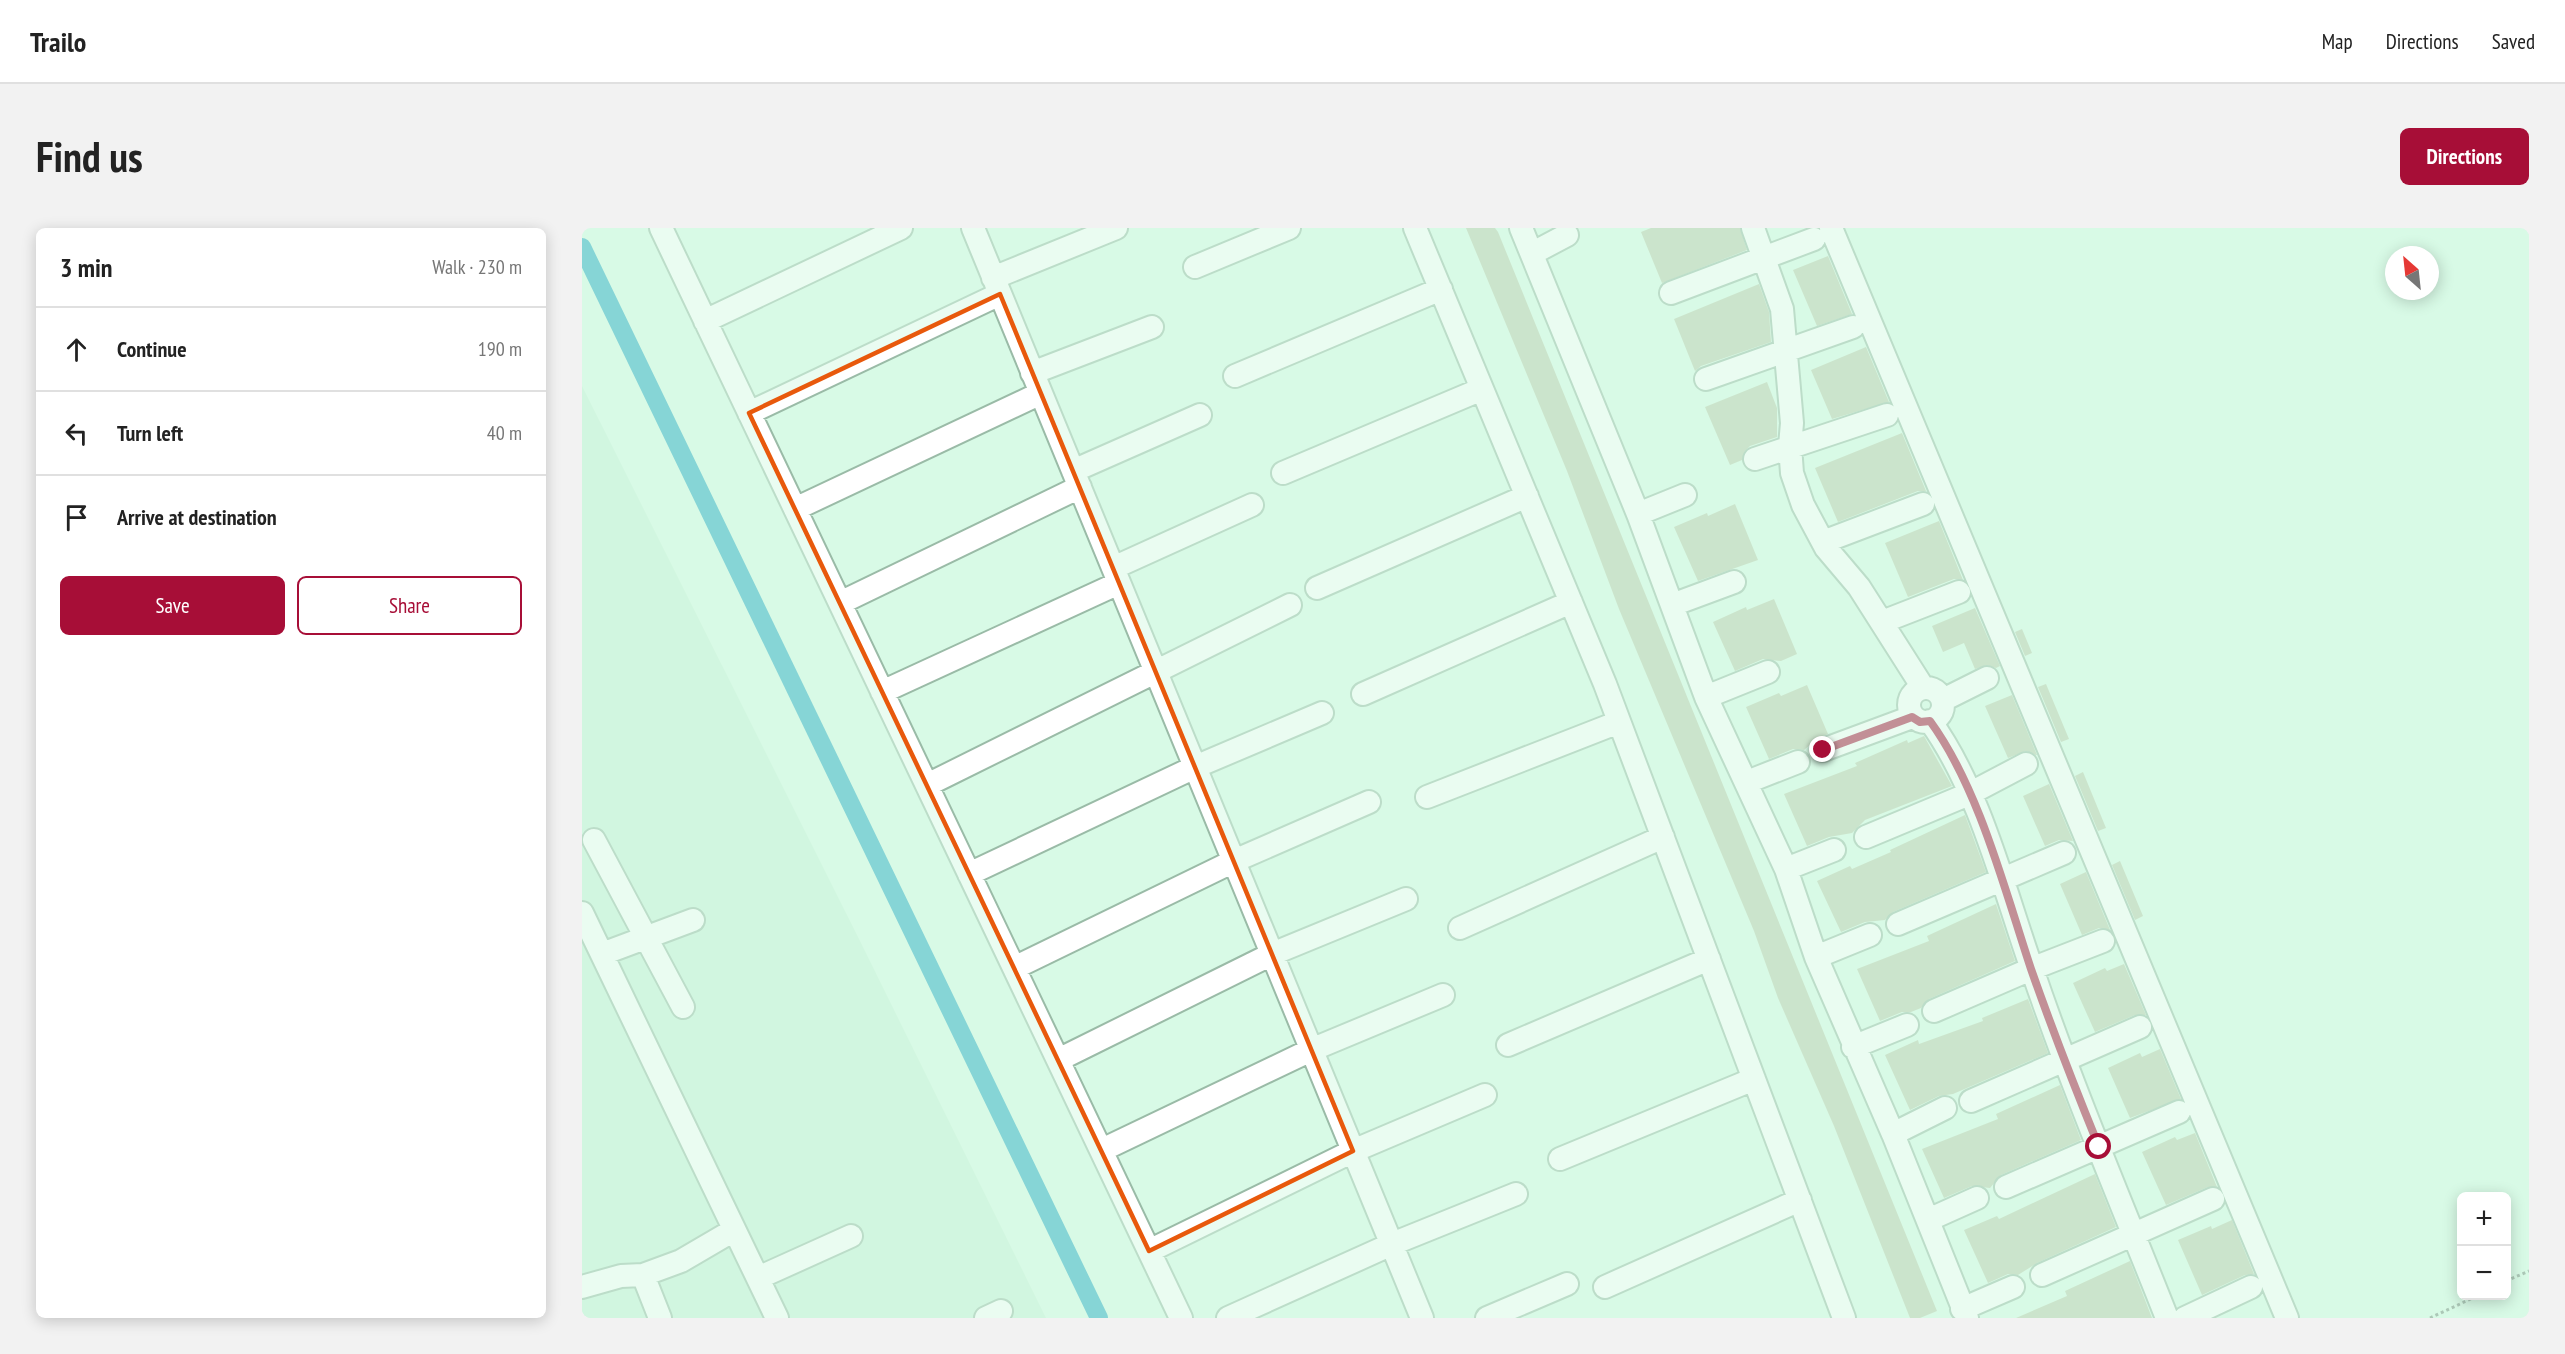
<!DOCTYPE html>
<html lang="en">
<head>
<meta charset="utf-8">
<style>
	:root { --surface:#fff; --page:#f2f2f2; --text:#222; --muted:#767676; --line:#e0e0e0; --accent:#a70e37 }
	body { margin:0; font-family:"PT Sans Narrow",sans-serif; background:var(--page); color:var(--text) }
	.controls { position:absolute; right:18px; bottom:18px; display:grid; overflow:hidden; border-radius:9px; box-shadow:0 3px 15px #0003 }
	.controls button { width:54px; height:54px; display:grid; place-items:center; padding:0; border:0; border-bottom:2px solid var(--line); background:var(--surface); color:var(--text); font:30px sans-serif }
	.compass { position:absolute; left:1803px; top:18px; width:54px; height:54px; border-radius:50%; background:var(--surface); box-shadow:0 3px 15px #0003; rotate:333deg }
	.stop { position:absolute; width:18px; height:18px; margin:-14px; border:4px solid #a70e37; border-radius:50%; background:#fff }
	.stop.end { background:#a70e37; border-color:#fff; box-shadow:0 2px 6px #0008 }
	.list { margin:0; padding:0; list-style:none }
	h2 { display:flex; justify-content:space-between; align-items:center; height:78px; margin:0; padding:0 24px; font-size:26px }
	h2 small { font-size:20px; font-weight:400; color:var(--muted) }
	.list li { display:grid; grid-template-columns:39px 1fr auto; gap:18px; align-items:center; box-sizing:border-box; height:84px; padding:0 24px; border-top:2px solid var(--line) }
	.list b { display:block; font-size:22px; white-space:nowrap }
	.list em { font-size:20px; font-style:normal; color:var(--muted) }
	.actions { display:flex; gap:12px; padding:18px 24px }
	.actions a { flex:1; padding:14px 0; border:2px solid var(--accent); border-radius:9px; text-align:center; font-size:21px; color:var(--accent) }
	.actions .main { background:var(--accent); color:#fff }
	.icon { flex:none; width:33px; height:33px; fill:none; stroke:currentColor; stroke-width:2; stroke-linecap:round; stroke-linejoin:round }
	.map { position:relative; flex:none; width:1947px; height:1090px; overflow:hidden; border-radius:9px }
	header { display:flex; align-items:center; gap:36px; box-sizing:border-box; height:84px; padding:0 30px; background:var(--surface); border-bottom:2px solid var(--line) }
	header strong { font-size:28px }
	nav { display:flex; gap:33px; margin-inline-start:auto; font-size:21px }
	.intro { display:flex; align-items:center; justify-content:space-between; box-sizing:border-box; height:144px; padding:0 36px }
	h1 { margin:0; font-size:42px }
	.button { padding:15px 27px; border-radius:9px; background:var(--accent); color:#fff; font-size:21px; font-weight:700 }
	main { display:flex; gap:36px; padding:0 36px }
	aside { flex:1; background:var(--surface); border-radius:9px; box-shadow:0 3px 15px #0003 }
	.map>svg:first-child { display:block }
</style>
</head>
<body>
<header>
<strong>Trailo</strong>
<nav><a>Map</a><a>Directions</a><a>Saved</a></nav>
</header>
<div class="intro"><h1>Find us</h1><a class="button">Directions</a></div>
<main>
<aside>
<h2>3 min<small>Walk · 230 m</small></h2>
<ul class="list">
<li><svg class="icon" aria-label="ahead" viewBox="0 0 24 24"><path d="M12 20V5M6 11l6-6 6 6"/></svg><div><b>Continue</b></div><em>190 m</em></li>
<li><svg class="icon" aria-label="left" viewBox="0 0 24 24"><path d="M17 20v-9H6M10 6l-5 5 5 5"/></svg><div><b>Turn left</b></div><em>40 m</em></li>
<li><svg class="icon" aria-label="arrive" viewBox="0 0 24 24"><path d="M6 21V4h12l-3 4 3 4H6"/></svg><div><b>Arrive at destination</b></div></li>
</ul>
<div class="actions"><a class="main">Save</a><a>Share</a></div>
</aside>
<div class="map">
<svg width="1947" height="1090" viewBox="0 0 1947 1090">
	<rect width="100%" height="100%" fill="#d8fae6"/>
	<path fill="#c8f2d9" d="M 0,158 L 278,713 L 464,1090 L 0,1090 Z"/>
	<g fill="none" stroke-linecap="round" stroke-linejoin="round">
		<path stroke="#23a8c3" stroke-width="18" d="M 0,19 L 517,1090"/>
	</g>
	<path fill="#bbcbad" d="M 884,0 L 913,0 L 916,4 L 1355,1083 L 1338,1090 L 1328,1090 L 1252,898 L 1196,770 L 1172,703 L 1037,381 L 985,243 Z
		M 1069,0 L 1158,0 L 1165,22 L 1080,55 L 1059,4 Z
		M 1246,28 L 1270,86 L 1235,98 L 1211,42 Z
		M 1177,56 L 1187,84 L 1189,114 L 1119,138 L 1113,143 L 1092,91 Z
		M 1284,119 L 1307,174 L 1250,191 L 1229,142 Z
		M 1185,154 L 1195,180 L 1195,209 L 1168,218 L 1163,223 L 1160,232 L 1148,237 L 1123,179 Z
		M 1320,205 L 1344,263 L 1336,263 L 1256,294 L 1233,240 Z
		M 1153,276 L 1176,332 L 1116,353 L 1092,299 L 1125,285 L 1126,288 Z
		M 1357,293 L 1381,352 L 1372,351 L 1326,369 L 1303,315 Z
		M 1192,371 L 1215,426 L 1199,433 L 1181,431 L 1153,443 L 1131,394 L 1164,379 L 1165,382 Z
		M 1393,380 L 1418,438 L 1414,440 L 1405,437 L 1393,441 L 1382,415 L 1361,424 L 1350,398 Z
		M 1440,401 L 1450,425 L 1443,428 L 1433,404 Z
		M 1464,456 L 1487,511 L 1479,514 L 1456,459 Z
		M 1225,457 L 1246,506 L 1236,510 L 1222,522 L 1211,521 L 1187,531 L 1164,479 L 1197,465 L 1199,468 Z
		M 1430,467 L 1455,527 L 1454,527 L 1444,523 L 1426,530 L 1403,478 Z
		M 1342,508 L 1370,558 L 1283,592 L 1270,605 L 1247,609 L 1225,618 L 1202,566 L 1275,538 L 1273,535 L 1325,512 L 1326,515 Z
		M 1501,544 L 1524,600 L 1516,603 L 1493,548 Z
		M 1467,556 L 1491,613 L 1477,612 L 1463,618 L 1441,568 Z
		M 1383,587 L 1404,644 L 1311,684 L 1303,692 L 1283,694 L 1259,704 L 1235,653 L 1268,638 L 1270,641 L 1309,624 L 1308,622 Z
		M 1538,633 L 1561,688 L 1553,692 L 1530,637 Z
		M 1504,644 L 1528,702 L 1517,700 L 1500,707 L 1478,656 Z
		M 1414,676 L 1433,733 L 1347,771 L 1339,780 L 1329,784 L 1320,784 L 1298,793 L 1275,741 L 1347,713 L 1345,708 Z
		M 1542,736 L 1564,787 L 1553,787 L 1513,804 L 1491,755 L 1523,740 L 1525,743 Z
		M 1446,771 L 1466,825 L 1371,866 L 1357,868 L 1328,882 L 1303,827 L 1336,812 L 1337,816 L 1401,793 L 1400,790 Z
		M 1578,821 L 1599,871 L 1548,890 L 1526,840 L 1558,825 L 1560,829 Z
		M 1478,857 L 1499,912 L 1419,947 L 1408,960 L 1390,958 L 1362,970 L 1340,921 L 1416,891 L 1414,886 Z
		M 1613,905 L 1635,959 L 1626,959 L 1584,977 L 1560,924 L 1593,909 L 1595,912 Z
		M 1513,946 L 1534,999 L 1455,1035 L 1436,1047 L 1426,1046 L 1406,1055 L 1382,1002 L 1415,988 L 1417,991 Z
		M 1650,992 L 1672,1046 L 1663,1047 L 1620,1067 L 1596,1012 L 1629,998 L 1630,1001 Z
		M 1548,1033 L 1570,1090 L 1434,1090 L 1485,1068 L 1483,1063 Z"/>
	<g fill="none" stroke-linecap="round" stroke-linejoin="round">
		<g stroke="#9abba7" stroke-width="26">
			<path id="minor" d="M 79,0 L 599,1090
				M 391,0 L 840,1090
				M 833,0 L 1023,456 L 1262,1090
				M 939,0 L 1056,286 L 1124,469 L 1204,641 L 1234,729 L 1311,906 L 1385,1090
				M 1171,0 L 1200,81 L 1210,195 L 1208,218 L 1210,245 L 1221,277 L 1244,320 L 1277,359 L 1340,458
				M 1249,0 L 1705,1090
				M 951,25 L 985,7
				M 613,39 L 707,0
				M 411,50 L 534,0
				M 1089,65 L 1232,11
				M 123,93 L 319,0
				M 450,145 L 570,99
				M 653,148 L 859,61
				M 1124,151 L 1271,99
				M 167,185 L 418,66
				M 1173,231 L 1305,187
				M 491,243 L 618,187
				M 701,245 L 900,161
				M 213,281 L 459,165
				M 1056,286 L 1103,267
				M 1241,314 L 1341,276
				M 531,340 L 670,277
				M 735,360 L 945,268
				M 258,375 L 498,259
				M 1090,377 L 1152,354
				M 1300,394 L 1377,364
				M1327 477a17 17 0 1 1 34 0a17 17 0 1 1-34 0Z
				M 300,464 L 537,355
				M 781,466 L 989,374
				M 1124,469 L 1186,444
				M 1361,472 L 1405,450
				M 1348,493 C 1398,562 1422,662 1450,741 C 1490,859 1539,974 1585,1090
				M 1241,522 L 1330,489
				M 1165,554 L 1216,534
				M 345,557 L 708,377
				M 845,569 L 1037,494
				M 1284,609 L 1387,566 L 1444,536
				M 12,612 L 101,779
				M 1204,641 L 1252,622
				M 387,646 L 613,539 L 740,485
				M 0,685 L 195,1090
				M 1316,696 L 1482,625
				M 878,700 L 1081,609
				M 20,726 L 111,692
				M 1234,729 L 1288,707
				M 432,740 L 652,633 L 787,574
				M 1352,783 L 1449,741 L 1521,713
				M 926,817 L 1127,731
				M 1271,819 L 1325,797
				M 476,832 L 690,726 L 824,671
				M 1389,873 L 1558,799
				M 1311,906 L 1363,880
				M 520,922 L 729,822 L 861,767
				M 978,931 L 1172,851
				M 1424,959 L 1597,884
				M 1346,992 L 1395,970
				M 567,1023 L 771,923 L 903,867
				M 1460,1047 L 1631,971
				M 176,1050 L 269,1008
				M 0,1059 L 39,1048 L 61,1047
				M 1023,1059 L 1218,972
				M 1380,1081 L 1431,1059
				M 78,1090 L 61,1047 L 99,1033 L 152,1002
				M 404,1090 L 419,1083
				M 646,1090 L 810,1016 L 934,966
				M 905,1090 L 985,1056
				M 1603,1090 L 1669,1059"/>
		</g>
		<path stroke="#758c7f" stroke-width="3" stroke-dasharray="3 3" stroke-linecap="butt" d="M 1924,1053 L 1947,1043
			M 1848,1090 L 1895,1068"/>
		<use href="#minor" stroke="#fff" stroke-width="22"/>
	</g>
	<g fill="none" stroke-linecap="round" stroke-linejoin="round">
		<path stroke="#a70e37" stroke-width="8" d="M 1241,522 L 1330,489 L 1338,494 L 1348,493 C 1397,560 1423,663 1449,741 C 1470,801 1493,860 1517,919"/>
	</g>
	<path d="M0 0H1947V1090H0ZM 418,66 L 771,923 L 567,1023 L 167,185 Z" fill="#d8fae6" fill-opacity=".55" fill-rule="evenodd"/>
	<path fill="none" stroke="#e8590c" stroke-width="4.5" stroke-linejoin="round" d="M 418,66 L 771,923 L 567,1023 L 167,185 Z"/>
</svg>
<div class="controls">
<button>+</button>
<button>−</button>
</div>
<svg class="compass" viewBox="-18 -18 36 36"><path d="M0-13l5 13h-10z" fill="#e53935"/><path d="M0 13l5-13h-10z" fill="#767676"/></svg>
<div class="stop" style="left:1517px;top:919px"></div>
<div class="stop end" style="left:1241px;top:522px"></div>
</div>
</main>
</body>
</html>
